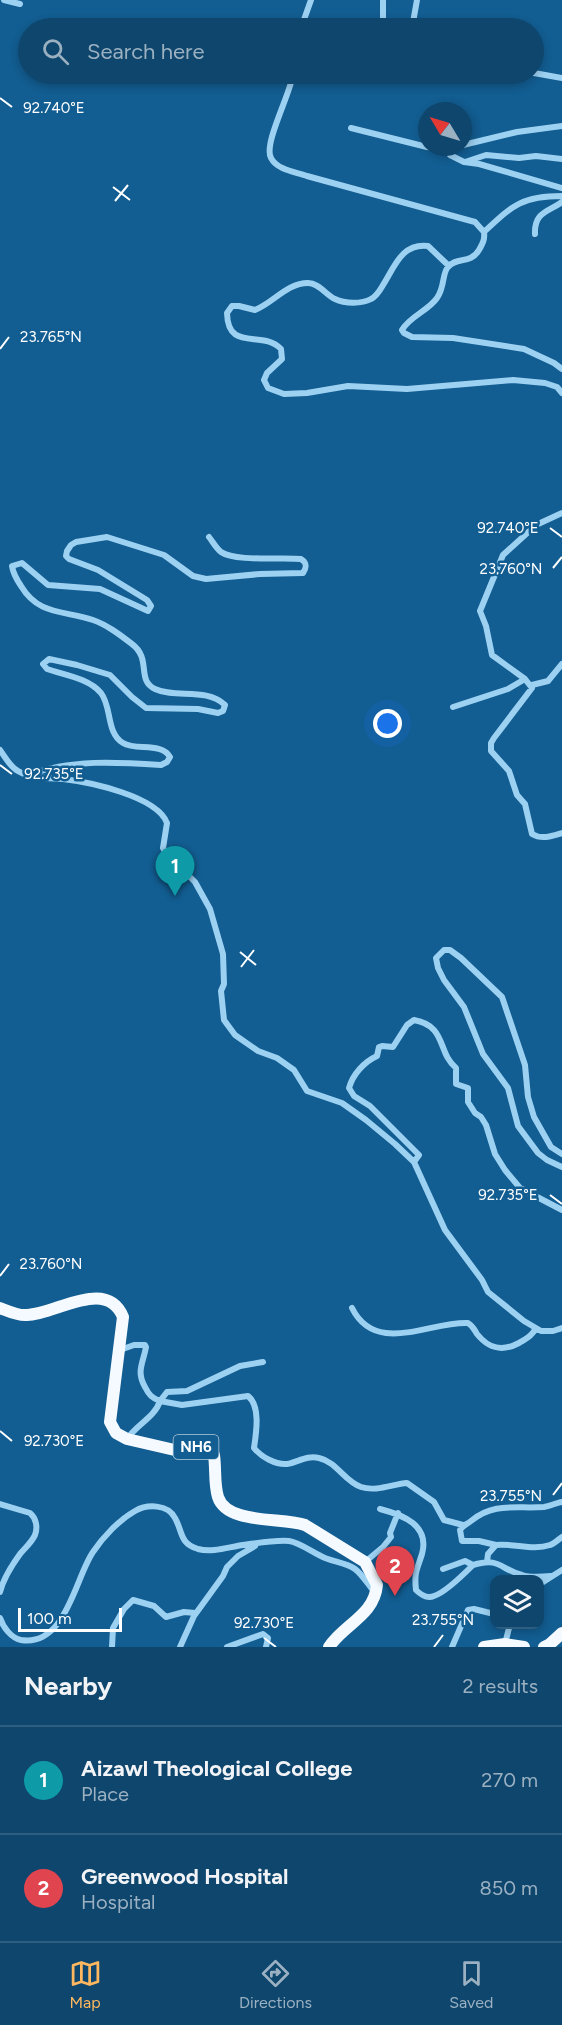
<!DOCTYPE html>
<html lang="en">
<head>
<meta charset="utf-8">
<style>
	:root { --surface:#0e466d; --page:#1c5075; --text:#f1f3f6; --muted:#9bb1c2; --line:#2e5e80; --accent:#ffb85f }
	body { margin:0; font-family:Figtree,sans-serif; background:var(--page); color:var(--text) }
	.controls { position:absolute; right:18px; bottom:18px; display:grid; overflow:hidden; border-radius:12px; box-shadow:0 3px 9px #0003 }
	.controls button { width:54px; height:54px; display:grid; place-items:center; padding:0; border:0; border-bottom:2px solid var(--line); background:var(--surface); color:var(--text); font:30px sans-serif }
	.compass { position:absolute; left:418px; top:102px; width:54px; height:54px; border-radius:50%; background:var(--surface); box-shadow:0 3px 9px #0003; rotate:308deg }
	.scale { position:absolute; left:18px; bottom:15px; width:104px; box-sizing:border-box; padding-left:6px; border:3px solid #fff; border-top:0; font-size:16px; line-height:21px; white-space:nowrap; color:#fff; -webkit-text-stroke:4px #125d91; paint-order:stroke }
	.you { position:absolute; left:388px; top:724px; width:21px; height:21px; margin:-15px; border:4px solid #fff; border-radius:50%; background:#1a73e8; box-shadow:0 0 0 9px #1a73e833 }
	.badge { display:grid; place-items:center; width:39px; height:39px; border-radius:50%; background:var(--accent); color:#fff; font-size:20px; font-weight:700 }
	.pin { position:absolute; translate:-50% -50px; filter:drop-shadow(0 2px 3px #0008) }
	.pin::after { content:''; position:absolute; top:32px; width:21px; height:18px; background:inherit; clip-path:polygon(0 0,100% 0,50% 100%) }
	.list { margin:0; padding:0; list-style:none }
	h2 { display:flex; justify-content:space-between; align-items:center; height:78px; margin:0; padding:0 24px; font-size:26px }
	h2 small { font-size:20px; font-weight:400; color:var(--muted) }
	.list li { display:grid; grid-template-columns:39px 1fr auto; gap:18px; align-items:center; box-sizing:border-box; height:108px; padding:0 24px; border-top:2px solid var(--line) }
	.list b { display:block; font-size:22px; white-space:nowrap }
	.list p { margin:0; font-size:20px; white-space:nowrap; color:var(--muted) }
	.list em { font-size:20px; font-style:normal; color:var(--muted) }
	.icon { flex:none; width:33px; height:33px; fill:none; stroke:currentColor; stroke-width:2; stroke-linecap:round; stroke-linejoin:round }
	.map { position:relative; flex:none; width:562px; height:1647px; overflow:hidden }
	.search { position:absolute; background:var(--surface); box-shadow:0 3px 9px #0003; left:18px; right:18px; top:18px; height:66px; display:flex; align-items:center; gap:15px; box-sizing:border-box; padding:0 21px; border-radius:33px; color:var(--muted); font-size:22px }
	.sheet { height:294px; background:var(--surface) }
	nav { display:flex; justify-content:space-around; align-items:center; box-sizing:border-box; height:84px; border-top:2px solid var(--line); background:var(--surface); font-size:16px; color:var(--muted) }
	nav a { display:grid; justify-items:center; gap:3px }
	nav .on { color:var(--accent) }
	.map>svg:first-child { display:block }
</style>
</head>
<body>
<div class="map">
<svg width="562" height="1647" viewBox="0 0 562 1647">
	<rect width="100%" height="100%" fill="#125d91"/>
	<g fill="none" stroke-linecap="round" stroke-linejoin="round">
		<path stroke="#9dd1f2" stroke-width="6" d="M 4,0 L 20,4
			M 383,0 L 383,28
			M 301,28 L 311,0
			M 412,28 L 417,0
			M 534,73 L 562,78
			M 293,74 C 291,93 263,144 271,158 C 277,170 296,172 307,176 L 475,222 L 484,232 C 485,239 483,243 479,250 C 470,265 457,256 448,267 C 442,273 445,287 437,298 C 428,311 410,316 402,330 L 404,333 L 412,337 L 453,338 L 524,349 L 554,363 L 562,369
			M 351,128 L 427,147
			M 463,145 L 517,132 L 562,126
			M 428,147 L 450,153
			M 456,147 L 451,150 L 450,155 L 464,162 L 479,164 L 562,188
			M 465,162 L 486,155 L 519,158 L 536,156 L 562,159
			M 484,232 C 512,206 521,196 562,196
			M 535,234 C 534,212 548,212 562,202
			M 449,266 L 428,246 C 402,243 395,266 383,285 C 380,290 377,296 371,299 C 362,304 345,304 335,299 C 326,295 319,283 308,283 C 287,283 273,303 255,310 L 239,306 L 232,306 L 227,313 C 228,353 262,329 281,349 L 282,359 L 267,373 L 264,380 L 268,388 L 284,394 L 307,393 L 348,386 L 407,389 L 513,380 L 545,383 L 557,387 L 562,393
			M 562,513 L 536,525 L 503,555 L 480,611 L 486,626 L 492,655 L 525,679 L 532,688 L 494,738 L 491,743 L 491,751 L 509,771 L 517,795 L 525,804 L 532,834 C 542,840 552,836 562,833
			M 532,685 L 548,681 L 562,664
			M 453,707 L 508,689 L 525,679
			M 0,750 C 5,757 10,767 18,771 C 31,779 48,778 63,779 C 89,782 157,796 167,823 L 163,848 L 165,852 L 195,882 L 210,909 L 223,954 L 224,984 L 221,991 L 224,1020 L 235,1035 L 258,1051 L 277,1058 L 294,1070 L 307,1091 L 342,1103 L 366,1120 L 395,1144 L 414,1162 L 445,1230 L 482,1280 L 488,1292 L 524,1321 L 541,1331 L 553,1331 L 562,1328
			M 29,775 C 71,759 117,762 161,765 L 167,762 L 170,757 C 161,742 136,751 123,743 C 106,733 112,707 101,693 C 88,678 64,675 47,669 L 43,664 L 49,659 L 77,665 L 110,675 L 132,697 L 146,708 L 198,709 L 218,713 L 223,711 L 225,705 C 206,687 176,699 155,689 C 136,680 152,659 132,644 C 119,634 107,625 93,620 C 64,610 39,616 21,586 C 17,580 13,573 12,566 L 22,563 L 48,585 L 100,589 L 148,611 L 151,606 L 147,600 L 98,570 L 69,559 L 66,556 L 67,551 L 71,545 L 76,542 L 107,537 L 164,555 L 193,576 L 206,579 L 260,574 L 303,573 C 307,567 307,563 301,559 C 283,557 235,562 221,552 C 216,548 213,542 209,537
			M 562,1154 L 551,1147 L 534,1117 L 528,1097 L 525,1065 L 502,997 L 461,958 L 450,950 L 444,950 L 436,958 L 438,968 L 444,980 L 464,1007 L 483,1054 L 508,1088 L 518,1126 L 538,1153 L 547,1160 L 562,1167
			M 414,1162 L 419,1155 L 370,1106 L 354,1096 L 349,1088 C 353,1074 364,1062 377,1056 L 379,1047 L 382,1046 L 393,1047 L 407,1025 L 414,1020 C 447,1026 437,1052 456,1068 L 456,1084 L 468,1088 L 468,1102 L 475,1113 L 481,1117 L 486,1125 L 495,1154 L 505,1170 L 520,1188 L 562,1210
			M 352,1308 C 376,1356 430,1321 468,1323 C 473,1326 474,1329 477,1334 C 489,1349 502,1352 519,1343 C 527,1338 531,1337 536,1328
			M 120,1350 L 134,1345 L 145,1345 L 146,1347 C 143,1364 136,1371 145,1387 C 149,1395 152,1398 160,1401 L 167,1392 L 187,1391 L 240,1366 L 263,1362
			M 127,1439 C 136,1425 155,1417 160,1401 L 182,1405 L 248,1396 C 261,1406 256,1434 254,1448 C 261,1457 276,1465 287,1464 C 298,1462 307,1455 319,1458 C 337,1462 344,1481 361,1487 C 376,1492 393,1484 407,1483 L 434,1502 L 444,1520 L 463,1525
			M 0,1504 L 30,1513 C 36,1518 38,1527 35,1535 C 32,1542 25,1548 20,1554 C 12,1565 3,1580 0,1592
			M 380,1509 C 403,1515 430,1525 422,1554 C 417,1570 414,1572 416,1590 C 421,1595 427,1599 434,1596 C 444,1593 465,1573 473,1565
			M 496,1545 C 514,1543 533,1551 550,1545 C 554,1544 559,1539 562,1537
			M 365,1562 L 383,1547 L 391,1537 L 390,1533 L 398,1513
			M 487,1562 L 488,1554 L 496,1545 L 479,1541 L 462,1541 L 460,1530 C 463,1525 466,1525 471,1521 C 494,1502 516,1509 544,1507 C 550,1506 556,1503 562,1502
			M 443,1569 L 465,1561 L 473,1565 C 501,1557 499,1569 522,1575 C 531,1578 541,1577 551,1576
			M 540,1584 L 562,1570
			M 0,1618 C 3,1627 11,1638 21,1640 C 66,1647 75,1578 93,1552 C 103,1537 119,1520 135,1511 C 147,1504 168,1504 175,1518 C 183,1532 179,1543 198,1549 C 212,1553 229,1547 243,1545 C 258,1543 274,1540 289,1541 C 299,1542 315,1554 325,1558 C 335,1562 347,1563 355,1569 C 363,1575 369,1586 376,1594
			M 505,1644 L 510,1624
			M 112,1647 L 113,1628 L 124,1609 L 133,1600 L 154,1606 L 166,1617 L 184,1612 L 195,1613
			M 180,1647 L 194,1616 L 223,1576 L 227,1567 L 238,1556 L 255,1546
			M 227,1647 L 263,1634 L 268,1638 L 266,1647
			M 452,1647 L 468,1610 L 474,1609 L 494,1614"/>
		<path stroke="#f4faff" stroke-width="12" d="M 0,1308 C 8,1311 18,1316 27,1315 C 56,1314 107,1277 123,1317 L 110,1422 L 116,1433 L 127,1439 L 179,1451 L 204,1446 L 214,1455 C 216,1469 214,1484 218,1497 C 227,1525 283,1517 305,1525 L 365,1562 L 377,1585 C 374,1616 344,1624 329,1647
			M 484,1647 L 505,1644 L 524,1647
			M 544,1647 L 550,1644 L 562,1633"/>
	</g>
	<path fill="none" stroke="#fff" stroke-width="2" d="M 0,98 L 12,107M 113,187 L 130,200M 115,201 L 128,185M 0,349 L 9,337M 550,528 L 562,537M 553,568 L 562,557M 0,765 L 12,774M 240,952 L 256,965M 241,967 L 254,950M 550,1195 L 562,1204M 0,1276 L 9,1264M 0,1431 L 12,1441M 553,1495 L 562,1483M 264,1638 L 276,1647M 434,1647 L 443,1635"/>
	<g text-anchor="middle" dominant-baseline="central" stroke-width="5" stroke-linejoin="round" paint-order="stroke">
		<rect fill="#125d91" stroke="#b8cede" stroke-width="1.5" x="173.5" y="1435" width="45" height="24" rx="4.5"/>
		<g font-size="15" font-weight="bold" fill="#fff">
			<text x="196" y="1447">NH6</text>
		</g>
	</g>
	<g font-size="15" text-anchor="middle" fill="#fff" stroke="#125d91" stroke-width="5" stroke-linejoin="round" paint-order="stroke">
		<text x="54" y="113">92.740°E</text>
		<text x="51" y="342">23.765°N</text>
		<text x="508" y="533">92.740°E</text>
		<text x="511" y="574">23.760°N</text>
		<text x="54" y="779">92.735°E</text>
		<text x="508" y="1200">92.735°E</text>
		<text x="51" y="1269">23.760°N</text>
		<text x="54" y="1446">92.730°E</text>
		<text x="511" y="1501">23.755°N</text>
		<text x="443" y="1625">23.755°N</text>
		<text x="264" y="1628">92.730°E</text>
	</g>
</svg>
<div class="controls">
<button><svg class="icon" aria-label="layers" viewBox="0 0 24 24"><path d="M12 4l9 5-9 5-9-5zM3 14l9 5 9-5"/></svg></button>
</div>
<svg class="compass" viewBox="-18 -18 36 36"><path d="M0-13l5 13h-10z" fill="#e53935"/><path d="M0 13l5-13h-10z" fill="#9bb1c2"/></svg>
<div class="scale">100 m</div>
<div class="you"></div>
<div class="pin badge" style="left:175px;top:896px;background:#0f9aa8">1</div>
<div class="pin badge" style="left:395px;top:1596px;background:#e0444e">2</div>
<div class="search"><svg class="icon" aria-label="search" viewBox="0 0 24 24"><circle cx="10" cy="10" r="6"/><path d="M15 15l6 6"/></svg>Search here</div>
</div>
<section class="sheet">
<h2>Nearby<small>2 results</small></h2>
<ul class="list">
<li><span class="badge" style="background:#0f9aa8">1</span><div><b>Aizawl Theological College</b><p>Place</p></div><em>270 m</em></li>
<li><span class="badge" style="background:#e0444e">2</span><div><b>Greenwood Hospital</b><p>Hospital</p></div><em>850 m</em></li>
</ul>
</section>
<nav>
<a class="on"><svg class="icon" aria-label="map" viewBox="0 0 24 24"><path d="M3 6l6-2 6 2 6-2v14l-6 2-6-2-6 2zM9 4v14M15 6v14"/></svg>Map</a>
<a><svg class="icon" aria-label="directions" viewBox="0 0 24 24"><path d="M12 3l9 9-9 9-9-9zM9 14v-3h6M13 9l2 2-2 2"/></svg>Directions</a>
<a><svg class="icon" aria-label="saved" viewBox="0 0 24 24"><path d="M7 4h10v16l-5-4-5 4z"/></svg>Saved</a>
</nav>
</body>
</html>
